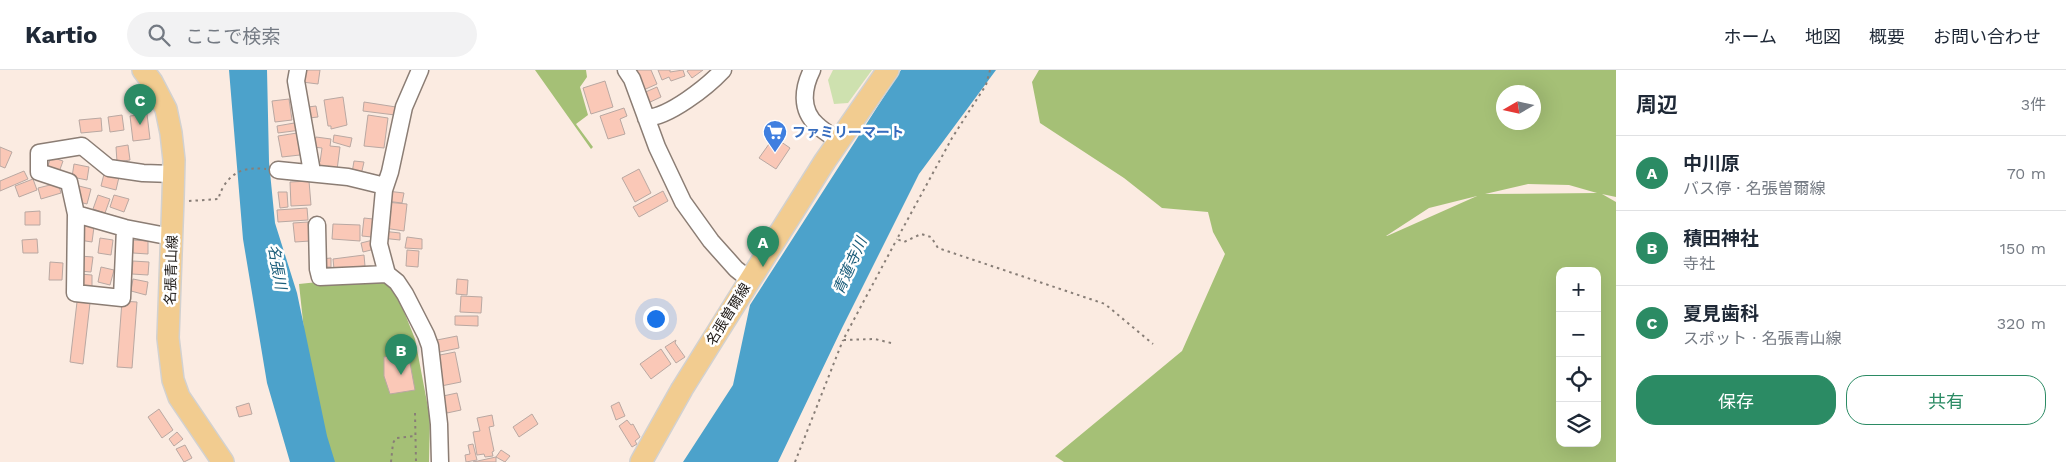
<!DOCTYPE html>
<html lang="ja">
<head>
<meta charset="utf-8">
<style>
	:root { --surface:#fff; --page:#f2f2f3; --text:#1f2937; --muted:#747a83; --line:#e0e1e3; --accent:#2b8b64 }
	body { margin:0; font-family:"Work Sans","Noto Sans JP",sans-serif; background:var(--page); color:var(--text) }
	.controls { position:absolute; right:15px; bottom:15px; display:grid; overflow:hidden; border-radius:10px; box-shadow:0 5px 20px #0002 }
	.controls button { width:45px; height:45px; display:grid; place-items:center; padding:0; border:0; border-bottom:1px solid var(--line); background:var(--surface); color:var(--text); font:25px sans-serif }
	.compass { position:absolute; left:1496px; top:15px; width:45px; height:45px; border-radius:50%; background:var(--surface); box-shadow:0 5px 20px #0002; rotate:261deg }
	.you { position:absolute; left:655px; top:248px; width:18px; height:18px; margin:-12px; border:4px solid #fff; border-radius:50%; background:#1a73e8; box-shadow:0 0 0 8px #1a73e833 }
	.badge { display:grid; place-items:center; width:32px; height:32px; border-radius:50%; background:var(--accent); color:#fff; font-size:16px; font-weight:700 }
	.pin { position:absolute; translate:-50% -41px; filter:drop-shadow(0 1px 2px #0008) }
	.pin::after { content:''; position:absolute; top:26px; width:18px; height:15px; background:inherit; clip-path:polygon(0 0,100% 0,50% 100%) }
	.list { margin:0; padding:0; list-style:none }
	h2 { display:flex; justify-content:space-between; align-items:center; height:65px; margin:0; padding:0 20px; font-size:21px }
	h2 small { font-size:16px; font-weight:400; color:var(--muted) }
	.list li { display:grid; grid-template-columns:32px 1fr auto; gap:15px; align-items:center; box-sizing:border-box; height:75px; padding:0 20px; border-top:1px solid var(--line) }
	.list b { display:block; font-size:19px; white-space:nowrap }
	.list p { margin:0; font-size:16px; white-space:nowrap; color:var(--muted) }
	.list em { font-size:16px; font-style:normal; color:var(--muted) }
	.actions { display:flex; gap:10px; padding:15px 20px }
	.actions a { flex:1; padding:11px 0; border:1px solid var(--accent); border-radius:20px; text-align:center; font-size:18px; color:var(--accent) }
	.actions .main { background:var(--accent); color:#fff }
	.icon { flex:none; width:28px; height:28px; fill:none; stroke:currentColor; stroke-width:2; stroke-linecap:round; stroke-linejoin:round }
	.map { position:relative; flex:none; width:1616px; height:392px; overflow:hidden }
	header { display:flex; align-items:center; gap:30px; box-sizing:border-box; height:70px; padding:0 25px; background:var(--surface); border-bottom:1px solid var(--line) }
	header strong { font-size:24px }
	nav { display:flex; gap:28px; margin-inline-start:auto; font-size:18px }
	.search { width:350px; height:45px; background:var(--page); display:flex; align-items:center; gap:12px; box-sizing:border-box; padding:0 18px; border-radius:28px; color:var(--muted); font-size:19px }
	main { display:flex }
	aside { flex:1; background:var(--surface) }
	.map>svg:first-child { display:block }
</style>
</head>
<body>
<header>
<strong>Kartio</strong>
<div class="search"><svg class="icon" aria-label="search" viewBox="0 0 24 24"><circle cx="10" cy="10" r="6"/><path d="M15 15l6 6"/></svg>ここで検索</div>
<nav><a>ホーム</a><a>地図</a><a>概要</a><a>お問い合わせ</a></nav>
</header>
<main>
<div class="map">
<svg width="1616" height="392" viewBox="0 0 1616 392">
	<rect width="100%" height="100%" fill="#fbebe1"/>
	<path fill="#cee1af" d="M 833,0 L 872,0 L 848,33 L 834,34 L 828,10 Z"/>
	<path fill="#a5c076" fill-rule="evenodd" d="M 535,0 L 586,0 L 587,7 L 580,17 L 588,45 L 576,54 L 593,77 L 591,79 Z
		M 1039,0 L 1616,0 L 1616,127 L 1602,124 L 1616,132 L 1616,392 L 1064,392 L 1055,386 L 1182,281 L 1225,184 L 1213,162 L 1208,142 L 1162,138 L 1124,108 L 1040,53 L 1032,12 ZM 1534,22 L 1534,52 L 1504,52 L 1504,22 ZM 1528,114 L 1569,115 L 1597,123 L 1485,124 ZM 1477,126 L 1387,166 L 1386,166 L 1429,138 ZM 1560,201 L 1597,201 L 1597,373 L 1560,373 Z
		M 375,206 L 393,214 L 415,269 L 430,348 L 429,392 L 323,392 L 315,363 L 299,214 Z"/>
	<path fill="#4ca2cb" d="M 229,0 L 267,0 L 269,92 L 275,153 L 297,223 L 327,366 L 335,392 L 290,392 L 267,313 L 243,169 Z
		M 901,0 L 996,0 L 919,104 L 842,258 L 778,392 L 683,392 L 733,315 L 750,235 Z"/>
	<path fill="#fac8b7" stroke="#b9a8a2" d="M 304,0 L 320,0 L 318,14 L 302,12 Z
		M 633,0 L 651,0 L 657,14 L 639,22 Z
		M 658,0 L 670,0 L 670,2 L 683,0 L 685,6 L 671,11 L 669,7 L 662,10 Z
		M 689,0 L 703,0 L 692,8 L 687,1 Z
		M 605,11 L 613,37 L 591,44 L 583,18 Z
		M 657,17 L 661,27 L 646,34 L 641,24 Z
		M 343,27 L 347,55 L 331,59 L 331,56 L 328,56 L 324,30 Z
		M 289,29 L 292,50 L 275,52 L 272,31 Z
		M 364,32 L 396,37 L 395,45 L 363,41 Z
		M 316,36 L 318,47 L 309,48 L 308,37 Z
		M 624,38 L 627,46 L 620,49 L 625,64 L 608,69 L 600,46 Z
		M 147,44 L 150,69 L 133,71 L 130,46 Z
		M 122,45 L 124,60 L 110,62 L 108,47 Z
		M 368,45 L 388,48 L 384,78 L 364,76 Z
		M 101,48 L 102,61 L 81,63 L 79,50 Z
		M 300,52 L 301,60 L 278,63 L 277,56 Z
		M 297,63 L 300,85 L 282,87 L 278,66 Z
		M 334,65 L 352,68 L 350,77 L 333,72 Z
		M 316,67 L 331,69 L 330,76 L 340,77 L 337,100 L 315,98 L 315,92 L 320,92 L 322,78 L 313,77 Z
		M 774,67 L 790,78 L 776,99 L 759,88 Z
		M 128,75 L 130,90 L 117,92 L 116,77 Z
		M 0,77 L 12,82 L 5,98 L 0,96 Z
		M 51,87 L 63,91 L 58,105 L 46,101 Z
		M 354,91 L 364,92 L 361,105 L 352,103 Z
		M 74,94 L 89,97 L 87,110 L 72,107 Z
		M 639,99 L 651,123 L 635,132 L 622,108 Z
		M 24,101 L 28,109 L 0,121 L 0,111 Z
		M 104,104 L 119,107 L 116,120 L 101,116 Z
		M 33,109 L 37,120 L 19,127 L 15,116 Z
		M 309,111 L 311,135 L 291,136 L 290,112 Z
		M 58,113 L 61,123 L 41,129 L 38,118 Z
		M 79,116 L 91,119 L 87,134 L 75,131 Z
		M 387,121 L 404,123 L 402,133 L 386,131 Z
		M 663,121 L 668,131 L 639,147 L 633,137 Z
		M 278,122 L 287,122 L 288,137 L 280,138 Z
		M 98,125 L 110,129 L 105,143 L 93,139 Z
		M 114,125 L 129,129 L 124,142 L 110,137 Z
		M 386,132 L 407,134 L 404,161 L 384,158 Z
		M 307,138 L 308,150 L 278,152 L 277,140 Z
		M 40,141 L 40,155 L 25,155 L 25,142 Z
		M 364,148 L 373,149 L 372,167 L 362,166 Z
		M 308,152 L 310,171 L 295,172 L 293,153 Z
		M 333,154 L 360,155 L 360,171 L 332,169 Z
		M 82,155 L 94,157 L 92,172 L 79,170 Z
		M 382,161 L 400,163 L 400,170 L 381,168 Z
		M 407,167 L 422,169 L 422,179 L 405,178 Z
		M 100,168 L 113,170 L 111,185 L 98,183 Z
		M 37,169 L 38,183 L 23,183 L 22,170 Z
		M 133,170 L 148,171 L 148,184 L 133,183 Z
		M 373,170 L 375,179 L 363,182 L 361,173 Z
		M 407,180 L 419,181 L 418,197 L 406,196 Z
		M 364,185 L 365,196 L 334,199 L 333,189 Z
		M 80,186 L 93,187 L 91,202 L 79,201 Z
		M 331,188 L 331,197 L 321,197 L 321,189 Z
		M 133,191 L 149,192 L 148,205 L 132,204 Z
		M 50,192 L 63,193 L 62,210 L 49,210 Z
		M 101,197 L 114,200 L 110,215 L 98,212 Z
		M 80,204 L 92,205 L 92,220 L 79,219 Z
		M 133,209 L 148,212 L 146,225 L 131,221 Z
		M 457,209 L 468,210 L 467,225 L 456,224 Z
		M 461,226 L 482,227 L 481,243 L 460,242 Z
		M 122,231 L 137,232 L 132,298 L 117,297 Z
		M 77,232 L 90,233 L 83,294 L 70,292 Z
		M 455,246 L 478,246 L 478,256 L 455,255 Z
		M 457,266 L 459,278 L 435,283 L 432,271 Z
		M 676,270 L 675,273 L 685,287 L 676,293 L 665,277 Z
		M 661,279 L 671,294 L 651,309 L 640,294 Z
		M 408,282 L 415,320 L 390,324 L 384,306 L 384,287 Z
		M 455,282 L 461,312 L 441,316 L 435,286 Z
		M 457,323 L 461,340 L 447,343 L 443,326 Z
		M 619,332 L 625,346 L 616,350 L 611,336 Z
		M 249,333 L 252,344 L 239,347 L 236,337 Z
		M 159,339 L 173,360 L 162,368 L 148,347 Z
		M 532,344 L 538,354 L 519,367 L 513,357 Z
		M 492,345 L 494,356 L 489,357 L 494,381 L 492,382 L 493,386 L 485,387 L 484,384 L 477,385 L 473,362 L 480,361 L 477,348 Z
		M 627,350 L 631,355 L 633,354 L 640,367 L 635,371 L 637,374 L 632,377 L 619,356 Z
		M 177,362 L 183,369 L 174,376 L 169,369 Z
		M 473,374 L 477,390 L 466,392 L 465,385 L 470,384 L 468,375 Z
		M 185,375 L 192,388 L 184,392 L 176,379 Z
		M 501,380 L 510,386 L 505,392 L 496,387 Z
		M 496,387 L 496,392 L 473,392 Z"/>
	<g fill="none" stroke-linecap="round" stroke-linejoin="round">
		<g stroke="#8b7d74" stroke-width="19">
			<path id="minor" d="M 298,0 L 296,11 L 312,102
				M 420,0 L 404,37 L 390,102 L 384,120 L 379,174 L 387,204 L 397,212 L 405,224 L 426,265 L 430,276 L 439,354 L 440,392
				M 626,0 L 632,9 L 657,77 L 683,132 L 711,171 L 736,199 L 750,210
				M 812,0 C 803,18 800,40 817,55 C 823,61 832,66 839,71
				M 646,48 C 669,47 707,17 723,0
				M 278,100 L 348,107 L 385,116
				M 76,144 L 75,223 L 122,228 L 125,158
				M 317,155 L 318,199 L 320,207 L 387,204
				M 172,167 L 125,158 L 76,144 L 69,112 L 39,102 L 39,83 L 82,76 L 109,98 L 143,103 L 173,104"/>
		</g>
		<g stroke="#d2d1d0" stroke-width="24">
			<path id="major" d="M 143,0 L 152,12 L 166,39 L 171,63 L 174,90 L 173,128 L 168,268 L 173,310 L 179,327 L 223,392
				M 641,392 L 682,319 L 750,210 L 825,91 L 888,0"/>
		</g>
		<path stroke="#887e77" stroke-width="2" stroke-dasharray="2.5 4" stroke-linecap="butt" d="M 990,0 L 986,15 L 952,68 L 897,169 L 904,172 L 921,164 L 931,167 L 938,178 L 1105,234 L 1153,274
			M 189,131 L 219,129 C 219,124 221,122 223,117 C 234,100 246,97 266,99
			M 891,273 L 875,269 L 843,270 L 897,169
			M 415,343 L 416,392
			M 391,392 L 393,373 L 396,368 L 416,366
			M 795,392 L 843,270"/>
		<use href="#minor" stroke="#fff" stroke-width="16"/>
		<use href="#major" stroke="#f2cc90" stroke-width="21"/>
	</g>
	<defs>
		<g id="supermarket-pin" transform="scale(1.25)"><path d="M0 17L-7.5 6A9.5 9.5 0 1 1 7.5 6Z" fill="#3f7fe0" stroke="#fff"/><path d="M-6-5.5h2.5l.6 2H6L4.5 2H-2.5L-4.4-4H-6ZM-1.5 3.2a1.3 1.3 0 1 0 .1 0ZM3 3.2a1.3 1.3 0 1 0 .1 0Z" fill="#fff"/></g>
	</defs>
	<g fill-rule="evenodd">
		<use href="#supermarket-pin" x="775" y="62"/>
	</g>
	<g text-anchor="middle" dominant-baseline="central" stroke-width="5" stroke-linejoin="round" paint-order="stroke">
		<g font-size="14" font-weight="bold" fill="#366cbe" stroke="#fff" text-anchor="start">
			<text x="792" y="62">ファミリーマート</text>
		</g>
		<g font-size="14" fill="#1e1915" stroke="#fff">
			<text transform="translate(171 200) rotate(-88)">名張青山線</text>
			<text transform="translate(728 244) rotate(-58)">名張曽爾線</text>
		</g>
		<g font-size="15" font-style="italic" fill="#1b5d7a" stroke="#fff">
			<text transform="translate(850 196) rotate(-66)">青蓮寺川</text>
			<text transform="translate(277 197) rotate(80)">名張川</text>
		</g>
	</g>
</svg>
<div class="controls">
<button>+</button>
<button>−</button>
<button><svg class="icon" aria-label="locate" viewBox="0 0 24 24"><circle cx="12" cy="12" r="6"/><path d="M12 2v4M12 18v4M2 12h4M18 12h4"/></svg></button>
<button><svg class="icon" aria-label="layers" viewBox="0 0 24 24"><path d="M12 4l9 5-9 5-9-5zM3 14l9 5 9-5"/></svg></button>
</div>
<svg class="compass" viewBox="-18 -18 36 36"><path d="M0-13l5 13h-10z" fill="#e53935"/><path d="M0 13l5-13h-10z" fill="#747a83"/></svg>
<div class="you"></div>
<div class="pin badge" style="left:763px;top:197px">A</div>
<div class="pin badge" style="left:401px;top:305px">B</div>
<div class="pin badge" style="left:140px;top:55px">C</div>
</div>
<aside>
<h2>周辺<small>3件</small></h2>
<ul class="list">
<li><span class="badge">A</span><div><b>中川原</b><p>バス停 · 名張曽爾線</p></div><em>70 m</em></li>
<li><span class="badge">B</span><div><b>積田神社</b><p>寺社</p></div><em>150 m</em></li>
<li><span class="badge">C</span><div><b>夏見歯科</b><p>スポット · 名張青山線</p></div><em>320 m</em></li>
</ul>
<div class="actions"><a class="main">保存</a><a>共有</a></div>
</aside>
</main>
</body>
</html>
